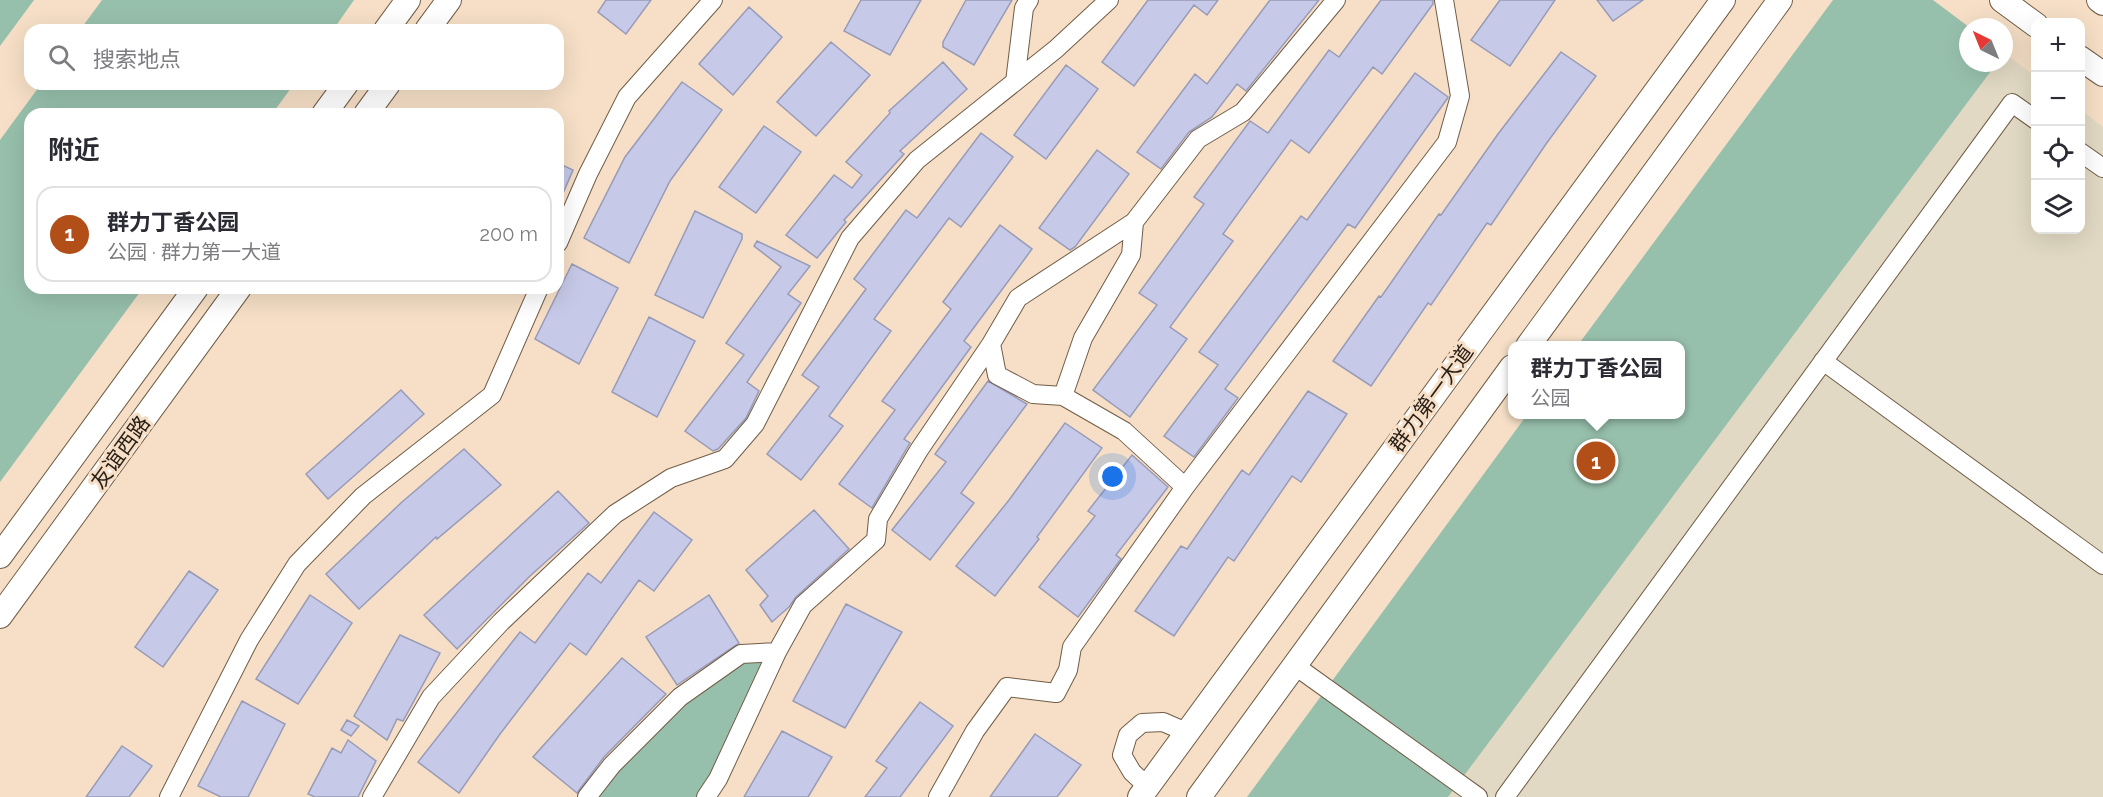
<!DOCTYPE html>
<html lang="zh">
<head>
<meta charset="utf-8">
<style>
	:root { --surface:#fff; --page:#f7f7f7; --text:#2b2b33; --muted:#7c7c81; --line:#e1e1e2; --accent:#b24e18 }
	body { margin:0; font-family:Raleway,"Noto Sans SC",sans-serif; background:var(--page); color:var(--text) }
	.controls { position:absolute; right:18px; top:18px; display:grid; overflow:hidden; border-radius:12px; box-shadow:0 6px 24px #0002 }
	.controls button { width:54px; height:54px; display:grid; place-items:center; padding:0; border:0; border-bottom:2px solid var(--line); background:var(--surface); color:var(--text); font:30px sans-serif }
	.compass { position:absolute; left:1959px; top:18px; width:54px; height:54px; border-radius:50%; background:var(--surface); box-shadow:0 6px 24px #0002; rotate:317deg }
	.you { position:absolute; left:1113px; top:477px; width:21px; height:21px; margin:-15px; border:4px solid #fff; border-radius:50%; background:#1a73e8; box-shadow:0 0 0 9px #1a73e833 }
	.badge { display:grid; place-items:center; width:39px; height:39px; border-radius:50%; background:var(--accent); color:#fff; font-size:20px; font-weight:700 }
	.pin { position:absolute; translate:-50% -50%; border:3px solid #fff; box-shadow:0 2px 6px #0006 }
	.popup { position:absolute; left:1508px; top:341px; width:177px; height:78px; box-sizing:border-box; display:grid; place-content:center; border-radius:12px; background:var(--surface); filter:drop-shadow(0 2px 4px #0005); font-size:20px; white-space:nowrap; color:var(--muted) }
	.popup b { font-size:22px; color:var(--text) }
	.popup::after { content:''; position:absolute; left:50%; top:100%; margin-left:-12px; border:12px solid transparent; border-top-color:var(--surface) }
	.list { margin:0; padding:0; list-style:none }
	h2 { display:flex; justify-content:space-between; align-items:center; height:78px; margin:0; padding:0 24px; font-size:26px }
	h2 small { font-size:20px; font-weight:400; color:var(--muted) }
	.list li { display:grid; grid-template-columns:39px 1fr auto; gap:18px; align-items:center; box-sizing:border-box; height:96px; margin:0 12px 12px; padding:0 12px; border:2px solid var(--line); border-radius:18px }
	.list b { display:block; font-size:22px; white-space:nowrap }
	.list p { margin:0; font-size:20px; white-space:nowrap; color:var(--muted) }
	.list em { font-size:20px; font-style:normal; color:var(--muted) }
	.icon { flex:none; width:33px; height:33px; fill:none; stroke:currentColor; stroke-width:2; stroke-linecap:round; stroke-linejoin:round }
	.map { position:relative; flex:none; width:2103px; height:797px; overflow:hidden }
	.search { position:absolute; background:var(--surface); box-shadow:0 6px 24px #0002; left:24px; top:24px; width:540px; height:66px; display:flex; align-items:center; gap:15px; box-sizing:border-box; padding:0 21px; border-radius:18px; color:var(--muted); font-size:22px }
	.panel { position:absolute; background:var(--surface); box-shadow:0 6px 24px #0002; left:24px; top:108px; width:540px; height:186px; border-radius:18px }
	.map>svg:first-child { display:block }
</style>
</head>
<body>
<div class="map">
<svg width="2103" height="797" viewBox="0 0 2103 797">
	<rect width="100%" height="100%" fill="#f6dfc6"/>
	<path fill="#e1d9c3" d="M 2004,53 L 2035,76 L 2036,230 L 2080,230 L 2081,110 L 2103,127 L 2103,797 L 1448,797 L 1997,63 L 2004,63 Z"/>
	<path fill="#97c0ac" d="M 0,0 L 34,0 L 0,46 Z
		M 102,0 L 354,0 L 333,30 L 80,30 Z
		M 1833,0 L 1933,0 L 1969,27 L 1968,63 L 1997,63 L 1448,797 L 1247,797 L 1527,415 L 1680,414 L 1680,346 L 1578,345 Z
		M 41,84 L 294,84 L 272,114 L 30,114 L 30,288 L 143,288 L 0,482 L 0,140 Z
		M 777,652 L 706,797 L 588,797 L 612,765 L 741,654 Z"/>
	<path fill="#c6c9e7" stroke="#989bb8" stroke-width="1.5" d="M 606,0 L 651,0 L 626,34 L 598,12 Z
		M 861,0 L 921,0 L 890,55 L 844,31 Z
		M 966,0 L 1012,0 L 974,65 L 943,47 L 943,42 Z
		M 1148,0 L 1218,0 L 1207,15 L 1194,5 L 1134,86 L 1102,62 Z
		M 1270,0 L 1319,0 L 1246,91 L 1237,84 L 1212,117 L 1189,132 L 1161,169 L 1137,152 L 1195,74 L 1207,84 Z
		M 1381,0 L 1433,0 L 1433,4 L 1382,74 L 1373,67 L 1309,153 L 1291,140 L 1223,234 L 1233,241 L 1170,327 L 1187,339 L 1130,417 L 1093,390 L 1157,305 L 1139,293 L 1204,204 L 1194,197 L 1250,121 L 1268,133 L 1329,50 L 1339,57 Z
		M 1500,0 L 1555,0 L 1510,66 L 1471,40 Z
		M 1597,0 L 1643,0 L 1613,21 Z
		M 749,7 L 782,37 L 733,95 L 699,64 Z
		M 831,42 L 870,75 L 816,136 L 777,102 Z
		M 1561,52 L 1596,76 L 1546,144 L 1491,225 L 1487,223 L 1431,305 L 1428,303 L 1371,386 L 1333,361 L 1379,296 L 1381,297 L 1439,214 L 1441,215 L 1498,134 Z
		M 943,62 L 967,89 L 900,151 L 904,154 L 844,220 L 846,222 L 817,258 L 786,235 L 834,175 L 852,188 L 862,175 L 846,162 L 890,113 L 889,111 Z
		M 1066,65 L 1098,89 L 1046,159 L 1014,135 Z
		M 1415,73 L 1448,97 L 1447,99 L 1355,228 L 1348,224 L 1225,389 L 1238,398 L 1194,457 L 1164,436 L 1218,365 L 1199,352 L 1301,216 L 1307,220 Z
		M 682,82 L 722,110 L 670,181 L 629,263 L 584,238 L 625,157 Z
		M 764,126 L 801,152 L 756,213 L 719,187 Z
		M 981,133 L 1013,157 L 961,227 L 949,218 L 874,319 L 891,331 L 829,416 L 843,426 L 801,480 L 767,454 L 819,387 L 802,375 L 866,289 L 854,279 L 906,210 L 917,218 Z
		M 1097,150 L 1129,174 L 1075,247 L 1070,250 L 1039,228 Z
		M 558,163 L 573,170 L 558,205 Z
		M 695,211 L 742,234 L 742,239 L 703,318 L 655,295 Z
		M 1000,225 L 1032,249 L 964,341 L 971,347 L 904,439 L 910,443 L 872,508 L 839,484 L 895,410 L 882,401 L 951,309 L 943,302 Z
		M 757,241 L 810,266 L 788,294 L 801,303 L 747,382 L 759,391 L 746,418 L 718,449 L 713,451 L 685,431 L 744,355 L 726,343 L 781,267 L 754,246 Z
		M 572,264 L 618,288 L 579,364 L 535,339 Z
		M 649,317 L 695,341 L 657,417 L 612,392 Z
		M 988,381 L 1027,404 L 961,493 L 974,503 L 930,560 L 892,530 L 946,462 L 935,454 Z
		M 401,390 L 424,414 L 328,499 L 306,474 Z
		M 1308,391 L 1347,414 L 1301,482 L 1292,476 L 1234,561 L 1228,557 L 1174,636 L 1135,611 L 1181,546 L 1187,549 L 1242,470 L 1249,475 Z
		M 1065,423 L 1102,448 L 1037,537 L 1039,539 L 995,596 L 956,566 L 1009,500 Z
		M 464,449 L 501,485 L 437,539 L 436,537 L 359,609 L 326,574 L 402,502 Z
		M 1132,455 L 1168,487 L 1116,555 L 1121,559 L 1078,617 L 1039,587 L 1095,516 L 1088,511 Z
		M 558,491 L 589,523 L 530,576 L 457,649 L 424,615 Z
		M 814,510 L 849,549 L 796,597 L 789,607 L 772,622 L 760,605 L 768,596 L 746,570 Z
		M 654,512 L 692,540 L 654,591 L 639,580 L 586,655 L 570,643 L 500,734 L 459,793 L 418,762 L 520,632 L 535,643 L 588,573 L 601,583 Z
		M 189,571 L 218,590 L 163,667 L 135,647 Z
		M 310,595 L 352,623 L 298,704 L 256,679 Z
		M 709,595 L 739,643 L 677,685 L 646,637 Z
		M 846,604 L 902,632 L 845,728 L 793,701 Z
		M 400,635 L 440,653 L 403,721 L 397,719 L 387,740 L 354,716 Z
		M 622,658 L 666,694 L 604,757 L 577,793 L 533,757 Z
		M 242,701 L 285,724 L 248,797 L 221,797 L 198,786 Z
		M 920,702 L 953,726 L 900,797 L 865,797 L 887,768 L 876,761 Z
		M 347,720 L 359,726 L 351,736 L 341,730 Z
		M 782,731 L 832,757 L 808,797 L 744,797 Z
		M 1035,734 L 1081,765 L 1057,797 L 990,797 Z
		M 348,740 L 376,761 L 358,797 L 315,797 L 308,794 L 332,748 L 341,753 Z
		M 122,746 L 152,766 L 129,797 L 86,797 Z"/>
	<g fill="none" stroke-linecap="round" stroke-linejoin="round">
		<g stroke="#715d47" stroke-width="20">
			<path id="minor" d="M 1015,82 L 1024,8 L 1029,0
				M 2080,152 L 2103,168
				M 558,243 L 588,174 L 627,97 L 713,0
				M 1823,361 L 2103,565
				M 1063,396 L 1083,338 L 1131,255 L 1134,222
				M 1185,487 L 1124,431 L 1063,396 L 1033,394 L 997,375 L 991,344 L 1018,298 L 1134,222 L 1198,139 L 1243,112 L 1336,0
				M 1294,665 L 1478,797
				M 1147,786 L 1132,772 L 1122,755 L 1128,735 L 1142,723 L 1163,722 L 1186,732
				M 169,797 L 249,640 L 297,564 L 363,496 L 492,395 L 539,288
				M 372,797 L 431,697 L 501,622 L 615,514 L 671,478 L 725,459 L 755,424 L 850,238 L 917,160 L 1056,49 L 1109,0
				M 587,797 L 612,765 L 680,697 L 741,654 L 777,652 L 803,605 L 876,540 L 878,519 L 919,450 L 991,344
				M 706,797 L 718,779 L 777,652
				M 938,797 L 975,731 L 1007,687 L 1056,693 L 1068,670 L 1072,647 L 1185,487 L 1447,142 L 1460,96 L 1444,0
				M 1505,797 L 2012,103 L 2036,120"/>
		</g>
		<g stroke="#715d47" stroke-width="26">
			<path id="major" d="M 2002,0 L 2036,25
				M 2099,0 L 2103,3
				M 386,30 L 408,0
				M 427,30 L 449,0
				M 2080,58 L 2103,74
				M 324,114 L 346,84
				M 366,114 L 388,84
				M 1528,346 L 1780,0
				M 0,556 L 196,288
				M 0,616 L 239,288
				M 1140,797 L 1723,0
				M 1199,797 L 1512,367"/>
		</g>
		<use href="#minor" stroke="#fff" stroke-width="18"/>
		<use href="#major" stroke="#fff" stroke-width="24"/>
	</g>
	<g text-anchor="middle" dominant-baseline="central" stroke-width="6" stroke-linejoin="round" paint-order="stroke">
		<g font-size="21" fill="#292017" stroke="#f6dfc6">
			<text transform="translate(1431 398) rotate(-54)">群力第一大道</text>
			<text transform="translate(120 452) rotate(-54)">友谊西路</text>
		</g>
	</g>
</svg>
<div class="controls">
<button>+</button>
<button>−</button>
<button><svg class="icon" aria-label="locate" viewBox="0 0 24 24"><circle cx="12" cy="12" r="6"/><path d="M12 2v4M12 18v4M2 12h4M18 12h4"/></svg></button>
<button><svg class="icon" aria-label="layers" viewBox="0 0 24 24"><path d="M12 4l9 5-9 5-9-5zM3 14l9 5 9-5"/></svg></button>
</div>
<svg class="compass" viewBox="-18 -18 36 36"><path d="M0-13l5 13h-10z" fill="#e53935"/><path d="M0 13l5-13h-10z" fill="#7c7c81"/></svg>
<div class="you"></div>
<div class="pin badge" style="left:1596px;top:461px">1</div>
<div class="popup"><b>群力丁香公园</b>公园</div>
<div class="search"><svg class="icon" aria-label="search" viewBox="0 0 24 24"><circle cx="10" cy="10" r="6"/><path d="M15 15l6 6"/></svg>搜索地点</div>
<section class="panel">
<h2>附近<small></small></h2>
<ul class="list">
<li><span class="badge">1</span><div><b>群力丁香公园</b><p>公园 · 群力第一大道</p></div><em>200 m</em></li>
</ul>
</section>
</div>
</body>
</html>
